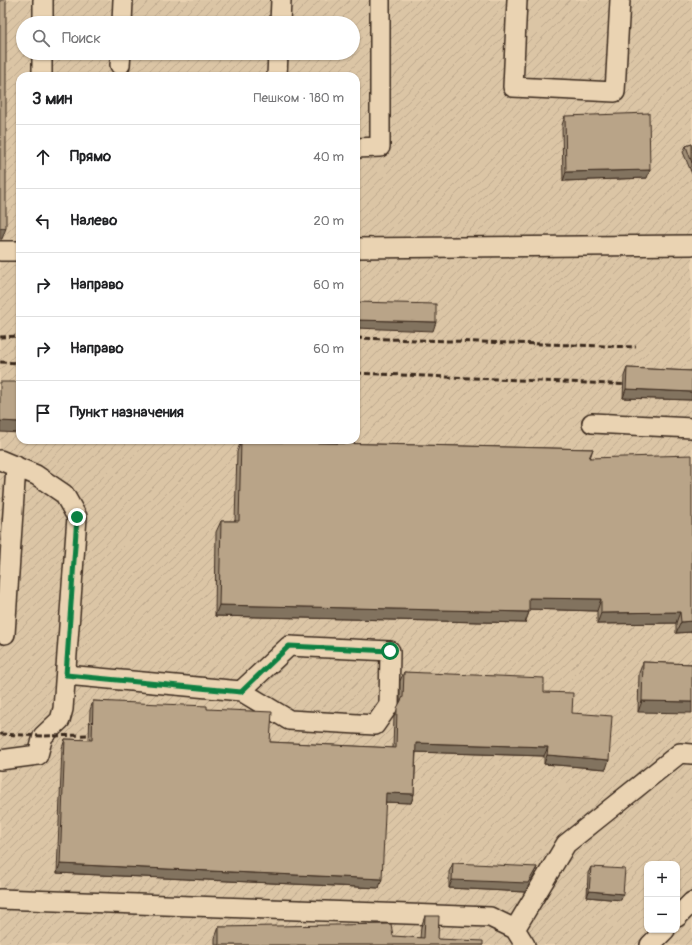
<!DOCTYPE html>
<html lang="ru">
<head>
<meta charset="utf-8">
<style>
	:root { --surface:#fff; --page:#f2f2f2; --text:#202124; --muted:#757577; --line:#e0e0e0 }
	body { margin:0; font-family:Pangolin,sans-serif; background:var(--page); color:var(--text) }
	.controls { position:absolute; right:12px; bottom:12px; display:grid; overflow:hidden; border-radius:8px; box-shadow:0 1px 3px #0004 }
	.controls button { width:36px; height:36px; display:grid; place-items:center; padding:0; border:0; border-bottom:1px solid var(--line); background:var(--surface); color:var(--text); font:20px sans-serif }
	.stop { position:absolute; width:12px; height:12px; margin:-9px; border:3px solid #0b8043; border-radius:50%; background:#fff }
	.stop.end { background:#0b8043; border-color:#fff; box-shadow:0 1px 4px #0008 }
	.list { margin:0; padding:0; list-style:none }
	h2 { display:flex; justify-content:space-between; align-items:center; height:52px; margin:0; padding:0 16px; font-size:17px }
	h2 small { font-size:13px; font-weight:400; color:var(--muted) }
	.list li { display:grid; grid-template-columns:26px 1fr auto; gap:12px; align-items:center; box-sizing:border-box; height:64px; padding:0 16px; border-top:1px solid var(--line) }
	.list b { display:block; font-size:15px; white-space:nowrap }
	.list em { font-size:13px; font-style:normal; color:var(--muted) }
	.icon { flex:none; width:22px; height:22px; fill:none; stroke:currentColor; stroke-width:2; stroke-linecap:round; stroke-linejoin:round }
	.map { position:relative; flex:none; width:692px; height:945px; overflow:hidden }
	.search { position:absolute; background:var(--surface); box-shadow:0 1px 3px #0004; left:16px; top:16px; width:344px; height:44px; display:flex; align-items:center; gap:10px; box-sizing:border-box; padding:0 14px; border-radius:22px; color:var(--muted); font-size:15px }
	.panel { position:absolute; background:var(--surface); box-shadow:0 1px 3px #0004; left:16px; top:72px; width:344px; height:372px; border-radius:12px }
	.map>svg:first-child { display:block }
</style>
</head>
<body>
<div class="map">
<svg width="692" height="945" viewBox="0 0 692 945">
	<defs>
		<pattern id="industrial-furrows" width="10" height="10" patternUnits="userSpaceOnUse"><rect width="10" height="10" fill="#dbc5a5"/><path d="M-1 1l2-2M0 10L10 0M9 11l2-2" fill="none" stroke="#bda98e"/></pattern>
	</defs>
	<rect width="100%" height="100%" fill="#ead3b2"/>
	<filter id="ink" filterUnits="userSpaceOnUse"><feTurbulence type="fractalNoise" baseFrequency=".025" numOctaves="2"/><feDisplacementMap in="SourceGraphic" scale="8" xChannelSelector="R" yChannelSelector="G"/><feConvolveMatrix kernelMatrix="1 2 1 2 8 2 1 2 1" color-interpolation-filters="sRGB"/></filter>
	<g filter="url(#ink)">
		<path fill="url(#industrial-furrows)" fill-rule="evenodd" d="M 0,0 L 692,0 L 692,945 L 0,945 ZM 23,23 L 353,23 L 353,53 L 23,53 ZM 20,76 L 356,76 L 356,440 L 20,440 ZM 647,864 L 677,864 L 677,930 L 647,930 Z"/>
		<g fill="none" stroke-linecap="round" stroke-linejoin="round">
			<g stroke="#3b2a1e" stroke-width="22">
				<path id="minor" d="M 517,0 L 513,87 L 615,92 L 620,0
					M 43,23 L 43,0
					M 122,23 L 123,0
					M 280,23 L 281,0
					M 120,65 L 121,53
					M 42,76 L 42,53
					M 277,76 L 278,53
					M 356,148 L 380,147 L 380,0
					M 356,248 L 692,245
					M 0,251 L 20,251
					M 592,423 L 692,428
					M 0,460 L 36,475 L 64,494 L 77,517 L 63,709 L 60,720 L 43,736 L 38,755 L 0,760
					M 5,634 L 16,466
					M 66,675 L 241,691 L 289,720 L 375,725 L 389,705 L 390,651 L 289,646 L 241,691
					M 0,899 L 490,917 L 515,929 L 525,945
					M 677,917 L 692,902
					M 515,929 L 566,844 L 680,753 L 692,754
					M 650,945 L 665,930"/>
			</g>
			<use href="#minor" stroke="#ead3b2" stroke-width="19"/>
			<path stroke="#3b2a1e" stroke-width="3" stroke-dasharray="6 3" stroke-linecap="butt" d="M 0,337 L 20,336
				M 356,338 L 636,347
				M 0,362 L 20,363
				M 356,373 L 634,385
				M 0,734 L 43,736 L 89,735"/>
		</g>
		<path fill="#9f8d75" stroke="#3b2a1e" d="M 565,116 L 647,178 L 563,181 L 562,125 Z
			M 692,144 L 692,174 L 683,152 L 686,146 Z
			M 627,368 L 692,371 L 692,400 L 623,398 L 624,376 Z
			M 241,441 L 593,449 L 590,458 L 692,632 L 676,633 L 676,623 L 597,624 L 597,611 L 529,609 L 529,612 L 525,623 L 215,616 L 216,532 L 221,521 L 235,521 L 237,452 Z
			M 643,662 L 692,664 L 638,712 L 639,673 Z
			M 404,672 L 544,692 L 572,713 L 606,769 L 544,764 L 544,756 L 416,752 L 414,794 L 411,803 L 385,802 L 379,888 L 57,873 L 62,748 L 65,739 L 89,740 L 90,710 L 93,701 L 207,709 L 270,742 L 393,748 L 394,717 L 400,703 L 400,681 Z
			M 453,863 L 534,876 L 525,892 L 449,888 L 449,872 Z
			M 591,867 L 621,900 L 587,897 L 588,873 Z
			M 425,916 L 438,939 L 483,945 L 215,945 L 215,938 L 219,927 L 420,938 L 421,927 Z"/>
		<path fill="#82735f" stroke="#3b2a1e" d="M 650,170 L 647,178 L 563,181 L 566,172 Z
			M 0,228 L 6,228 L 2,239 L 0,239 Z
			M 356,320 L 436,322 L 433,331 L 356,328 Z
			M 626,389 L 692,392 L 692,400 L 623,398 Z
			M 0,421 L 20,422 L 20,433 L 0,432 Z
			M 529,598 L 601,599 L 597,611 L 525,609 Z
			M 219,605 L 529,612 L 525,623 L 215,616 Z
			M 680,612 L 676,623 L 597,624 L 601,613 Z
			M 692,621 L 692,632 L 676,633 L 681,622 Z
			M 642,701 L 692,702 L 692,713 L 638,712 Z
			M 416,743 L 548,747 L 544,756 L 413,752 Z
			M 547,755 L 609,760 L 606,769 L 544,764 Z
			M 386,793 L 414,794 L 411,803 L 382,802 Z
			M 60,864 L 382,879 L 379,888 L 57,873 Z
			M 537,867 L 534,876 L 525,892 L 449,888 L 452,880 Z
			M 589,891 L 623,894 L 621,900 L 587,897 Z"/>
		<path fill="#b9a488" stroke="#3b2a1e" d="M 0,0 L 6,0 L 6,228 L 0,228 Z
			M 649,113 L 650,170 L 566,172 L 565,116 Z
			M 692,144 L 692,163 L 686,146 Z
			M 356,302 L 436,304 L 436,322 L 356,320 Z
			M 627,368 L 692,371 L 692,392 L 626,389 Z
			M 0,382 L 20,382 L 20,422 L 0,421 Z
			M 241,441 L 593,449 L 589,458 L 692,455 L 692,621 L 681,622 L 680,612 L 601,613 L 601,599 L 529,598 L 529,612 L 219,605 L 221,521 L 239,521 Z
			M 643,662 L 692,664 L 692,702 L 642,701 Z
			M 404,672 L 544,678 L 544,692 L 573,693 L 572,713 L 612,716 L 609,760 L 547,755 L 548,747 L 416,743 L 414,794 L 386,793 L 382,879 L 60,864 L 65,739 L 92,740 L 93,701 L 207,706 L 207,709 L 272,712 L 270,742 L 396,748 L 397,708 L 403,697 Z
			M 453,863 L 537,867 L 528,883 L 452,880 Z
			M 591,867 L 625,869 L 623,894 L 589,891 Z
			M 425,916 L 439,916 L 438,939 L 483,941 L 483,945 L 219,945 L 219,927 L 391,924 L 393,936 L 424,938 Z"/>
	</g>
	<g fill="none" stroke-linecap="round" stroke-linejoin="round" filter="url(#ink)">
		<path stroke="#0b8043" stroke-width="5" d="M 77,517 L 66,675 L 241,692 L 289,646 L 390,651"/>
	</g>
</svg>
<div class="controls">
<button>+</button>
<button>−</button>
</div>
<div class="stop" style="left:390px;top:651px"></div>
<div class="stop end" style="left:77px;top:517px"></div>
<div class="search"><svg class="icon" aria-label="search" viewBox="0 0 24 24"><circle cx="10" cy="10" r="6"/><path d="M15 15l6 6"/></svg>Поиск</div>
<section class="panel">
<h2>3 мин<small>Пешком · 180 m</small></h2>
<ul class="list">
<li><svg class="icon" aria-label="ahead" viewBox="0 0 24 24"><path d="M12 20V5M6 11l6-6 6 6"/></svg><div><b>Прямо</b></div><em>40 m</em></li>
<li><svg class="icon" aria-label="left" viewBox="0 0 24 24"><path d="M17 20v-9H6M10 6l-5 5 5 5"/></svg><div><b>Налево</b></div><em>20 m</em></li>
<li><svg class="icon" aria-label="right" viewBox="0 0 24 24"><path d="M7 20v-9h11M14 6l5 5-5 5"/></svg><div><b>Направо</b></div><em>60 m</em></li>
<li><svg class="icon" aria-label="right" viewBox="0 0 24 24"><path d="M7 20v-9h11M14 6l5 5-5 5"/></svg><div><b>Направо</b></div><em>60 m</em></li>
<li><svg class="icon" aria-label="arrive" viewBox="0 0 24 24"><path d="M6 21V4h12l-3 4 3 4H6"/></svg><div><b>Пункт назначения</b></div></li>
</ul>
</section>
</div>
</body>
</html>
